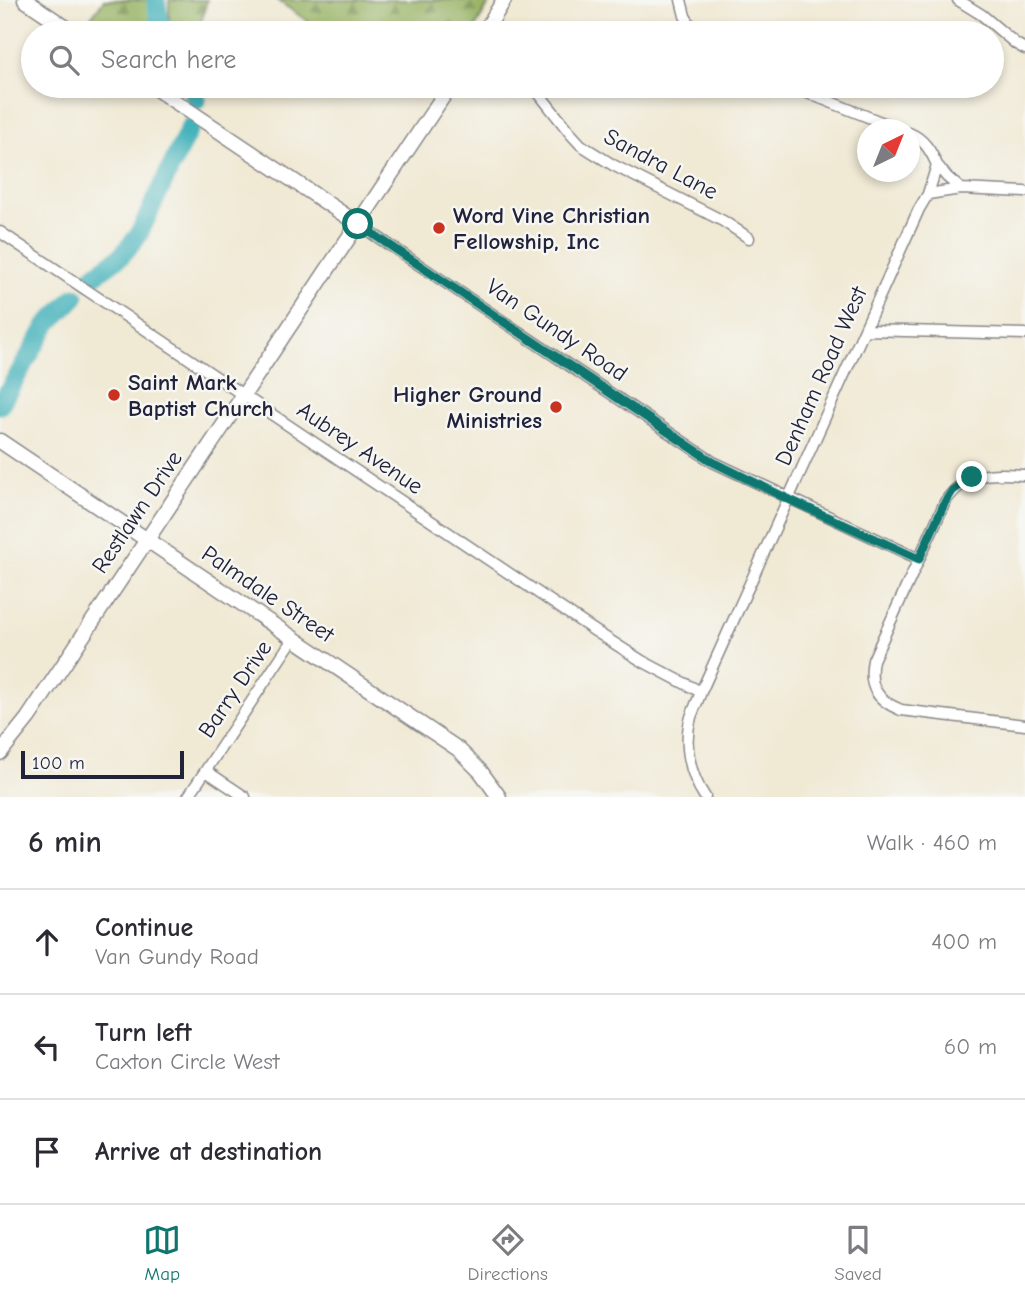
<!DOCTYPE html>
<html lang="en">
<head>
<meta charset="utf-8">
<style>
	:root { --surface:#fff; --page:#f7f7f7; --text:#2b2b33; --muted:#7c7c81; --line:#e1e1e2; --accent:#0f766e }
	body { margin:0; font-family:"Comic Neue",sans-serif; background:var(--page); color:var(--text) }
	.compass { position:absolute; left:857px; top:119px; width:63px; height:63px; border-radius:50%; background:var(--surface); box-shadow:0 4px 10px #0003; rotate:43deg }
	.scale { position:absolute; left:21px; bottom:18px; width:163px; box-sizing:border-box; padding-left:7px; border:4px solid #22223b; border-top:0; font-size:19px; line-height:24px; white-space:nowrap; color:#22223b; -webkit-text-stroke:5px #f6f6f2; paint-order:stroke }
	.stop { position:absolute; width:21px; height:21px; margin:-16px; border:5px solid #0f766e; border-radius:50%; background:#fff }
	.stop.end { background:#0f766e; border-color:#fff; box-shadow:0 2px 7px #0008 }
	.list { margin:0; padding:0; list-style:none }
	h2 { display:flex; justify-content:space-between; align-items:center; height:91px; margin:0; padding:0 28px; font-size:30px }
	h2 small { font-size:23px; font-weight:400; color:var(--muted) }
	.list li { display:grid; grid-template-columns:46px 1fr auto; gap:21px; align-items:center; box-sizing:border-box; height:105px; padding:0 28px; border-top:2px solid var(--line) }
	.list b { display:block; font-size:26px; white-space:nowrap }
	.list p { margin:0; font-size:23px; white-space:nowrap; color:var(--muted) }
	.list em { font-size:23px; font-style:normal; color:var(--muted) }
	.icon { flex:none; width:38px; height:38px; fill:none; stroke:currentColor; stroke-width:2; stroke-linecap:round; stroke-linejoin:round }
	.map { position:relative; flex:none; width:1025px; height:797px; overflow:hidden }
	.search { position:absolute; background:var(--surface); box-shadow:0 4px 10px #0003; left:21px; right:21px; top:21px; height:77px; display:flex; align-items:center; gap:18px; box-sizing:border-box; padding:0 24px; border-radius:38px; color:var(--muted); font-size:26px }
	.sheet { height:406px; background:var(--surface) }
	nav { display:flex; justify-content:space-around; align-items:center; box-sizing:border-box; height:98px; border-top:2px solid var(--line); background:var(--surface); font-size:19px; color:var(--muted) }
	nav a { display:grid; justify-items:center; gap:4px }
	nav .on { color:var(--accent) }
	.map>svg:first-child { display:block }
</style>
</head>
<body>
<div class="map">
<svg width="1025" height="797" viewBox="0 0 1025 797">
	<defs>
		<pattern id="forest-firs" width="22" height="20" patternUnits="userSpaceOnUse" patternTransform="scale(1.75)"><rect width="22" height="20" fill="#98b466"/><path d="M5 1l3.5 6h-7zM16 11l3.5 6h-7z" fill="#7c9255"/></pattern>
	</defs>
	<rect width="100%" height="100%" fill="#f6f6f2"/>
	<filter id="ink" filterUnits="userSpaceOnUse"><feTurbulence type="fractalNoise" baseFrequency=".0143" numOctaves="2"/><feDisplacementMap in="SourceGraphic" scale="14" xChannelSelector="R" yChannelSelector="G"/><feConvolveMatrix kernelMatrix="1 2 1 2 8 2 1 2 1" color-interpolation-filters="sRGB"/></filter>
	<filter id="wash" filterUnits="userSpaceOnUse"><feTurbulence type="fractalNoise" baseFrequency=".00686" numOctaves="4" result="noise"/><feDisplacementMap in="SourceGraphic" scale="28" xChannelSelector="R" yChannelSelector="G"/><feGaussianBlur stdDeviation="1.57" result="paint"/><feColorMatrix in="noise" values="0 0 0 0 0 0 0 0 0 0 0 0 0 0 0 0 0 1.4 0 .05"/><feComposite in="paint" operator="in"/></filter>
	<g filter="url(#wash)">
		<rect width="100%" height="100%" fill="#f0e9d4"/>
		<path fill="url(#forest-firs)" stroke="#5d6b50" stroke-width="2" d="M 104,0 L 148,0 L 153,33 L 91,33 L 83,28 Z
			M 169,0 L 207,0 L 198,33 L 173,33 L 169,26 Z
			M 277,0 L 491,0 L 472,33 L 325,33 Z"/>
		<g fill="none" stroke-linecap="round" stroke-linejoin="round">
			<path stroke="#41b1ba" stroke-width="19" d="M 156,0 L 161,33
				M 189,86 L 197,100
				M 89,279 L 121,256 L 138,236 L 190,127
				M 0,405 L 47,325 L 75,297"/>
		</g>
	</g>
	<g filter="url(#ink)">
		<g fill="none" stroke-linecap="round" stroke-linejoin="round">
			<g stroke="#898688" stroke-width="13">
				<path id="minor" d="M 681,0 L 685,16 L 695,33
					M 958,0 L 982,15 L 1016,44 L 1025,49
					M 533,86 L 570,133 L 581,145 L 613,165 L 723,221 L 749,238
					M 790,86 L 901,130
					M 937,165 L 947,177 L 961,189
					M 928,194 L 961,189 L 1025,192
					M 358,224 L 713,462 L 919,559
					M 0,232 L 595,631 L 642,661 L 701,692
					M 865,330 L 1025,334
					M 1025,475 C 991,473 966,471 945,502 L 873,660 C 868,686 876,700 901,710 L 1025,725
					M 206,771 L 245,797
					M 188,797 L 293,639
					M 705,797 C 690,775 683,744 691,717 C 694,709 698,700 701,692 L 919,209 L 928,194 L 937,165 C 931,151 924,139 909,133"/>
			</g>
			<g stroke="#898688" stroke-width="17">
				<path id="tertiary" d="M 25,0 L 74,33
					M 484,33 L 504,0
					M 152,86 L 358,224
					M 0,441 L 458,749 L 481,772 L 499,797
					M 0,753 L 28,718 L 450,86"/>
			</g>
			<use href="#minor" stroke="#fff" stroke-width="10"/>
			<use href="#tertiary" stroke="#fff" stroke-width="14"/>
		</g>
	</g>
	<g fill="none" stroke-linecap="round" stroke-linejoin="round" filter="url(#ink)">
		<path stroke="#0f766e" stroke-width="9" d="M 358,224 L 713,462 L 788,499 L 919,559 L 945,502 L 953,490 L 972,477"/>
	</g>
	<g fill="#c8321e" stroke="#f6f6f2" stroke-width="2.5">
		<circle cx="439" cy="228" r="7"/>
		<circle cx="114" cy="395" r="7"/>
		<circle cx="556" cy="407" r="7"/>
	</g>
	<g text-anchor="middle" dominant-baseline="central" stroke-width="5" stroke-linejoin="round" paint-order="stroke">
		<g font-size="23" fill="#22223b" stroke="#f6f6f2">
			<text transform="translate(661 164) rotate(28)">Sandra Lane</text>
			<text transform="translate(557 330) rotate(34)">Van Gundy Road</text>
			<text transform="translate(821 376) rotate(-66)">Denham Road West</text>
			<text transform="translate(360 448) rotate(34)">Aubrey Avenue</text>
			<text transform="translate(137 512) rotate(-56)">Restlawn Drive</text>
			<text transform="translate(268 594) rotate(34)">Palmdale Street</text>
			<text transform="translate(235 689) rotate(-56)">Barry Drive</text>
		</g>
		<g font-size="23" font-weight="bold" fill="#22223b" stroke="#f6f6f2" text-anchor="start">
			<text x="453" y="215">Word Vine Christian<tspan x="453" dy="26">Fellowship, Inc</tspan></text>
			<text x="128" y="382">Saint Mark<tspan x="128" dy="26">Baptist Church</tspan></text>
			<text x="542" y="394" text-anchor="end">Higher Ground<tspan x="542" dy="26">Ministries</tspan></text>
		</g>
	</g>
</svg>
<svg class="compass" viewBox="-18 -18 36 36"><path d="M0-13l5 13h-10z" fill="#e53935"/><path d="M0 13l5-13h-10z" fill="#7c7c81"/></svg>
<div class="scale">100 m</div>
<div class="stop" style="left:358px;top:224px"></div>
<div class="stop end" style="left:972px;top:477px"></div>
<div class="search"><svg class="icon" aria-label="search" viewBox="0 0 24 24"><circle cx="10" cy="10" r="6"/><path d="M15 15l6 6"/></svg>Search here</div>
</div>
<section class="sheet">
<h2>6 min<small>Walk · 460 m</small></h2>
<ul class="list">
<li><svg class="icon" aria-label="ahead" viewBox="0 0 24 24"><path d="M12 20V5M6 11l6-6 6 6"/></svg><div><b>Continue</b><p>Van Gundy Road</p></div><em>400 m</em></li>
<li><svg class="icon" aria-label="left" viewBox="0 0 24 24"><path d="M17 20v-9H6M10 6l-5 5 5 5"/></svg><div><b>Turn left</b><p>Caxton Circle West</p></div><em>60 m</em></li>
<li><svg class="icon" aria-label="arrive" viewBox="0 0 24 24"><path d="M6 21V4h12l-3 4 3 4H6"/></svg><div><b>Arrive at destination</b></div></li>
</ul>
</section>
<nav>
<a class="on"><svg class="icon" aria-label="map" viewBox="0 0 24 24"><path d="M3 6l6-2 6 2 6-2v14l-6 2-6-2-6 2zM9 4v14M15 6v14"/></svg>Map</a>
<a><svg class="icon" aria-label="directions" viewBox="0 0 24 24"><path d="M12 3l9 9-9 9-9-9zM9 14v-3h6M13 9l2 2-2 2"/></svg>Directions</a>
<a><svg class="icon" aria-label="saved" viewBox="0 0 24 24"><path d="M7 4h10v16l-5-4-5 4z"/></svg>Saved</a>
</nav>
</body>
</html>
